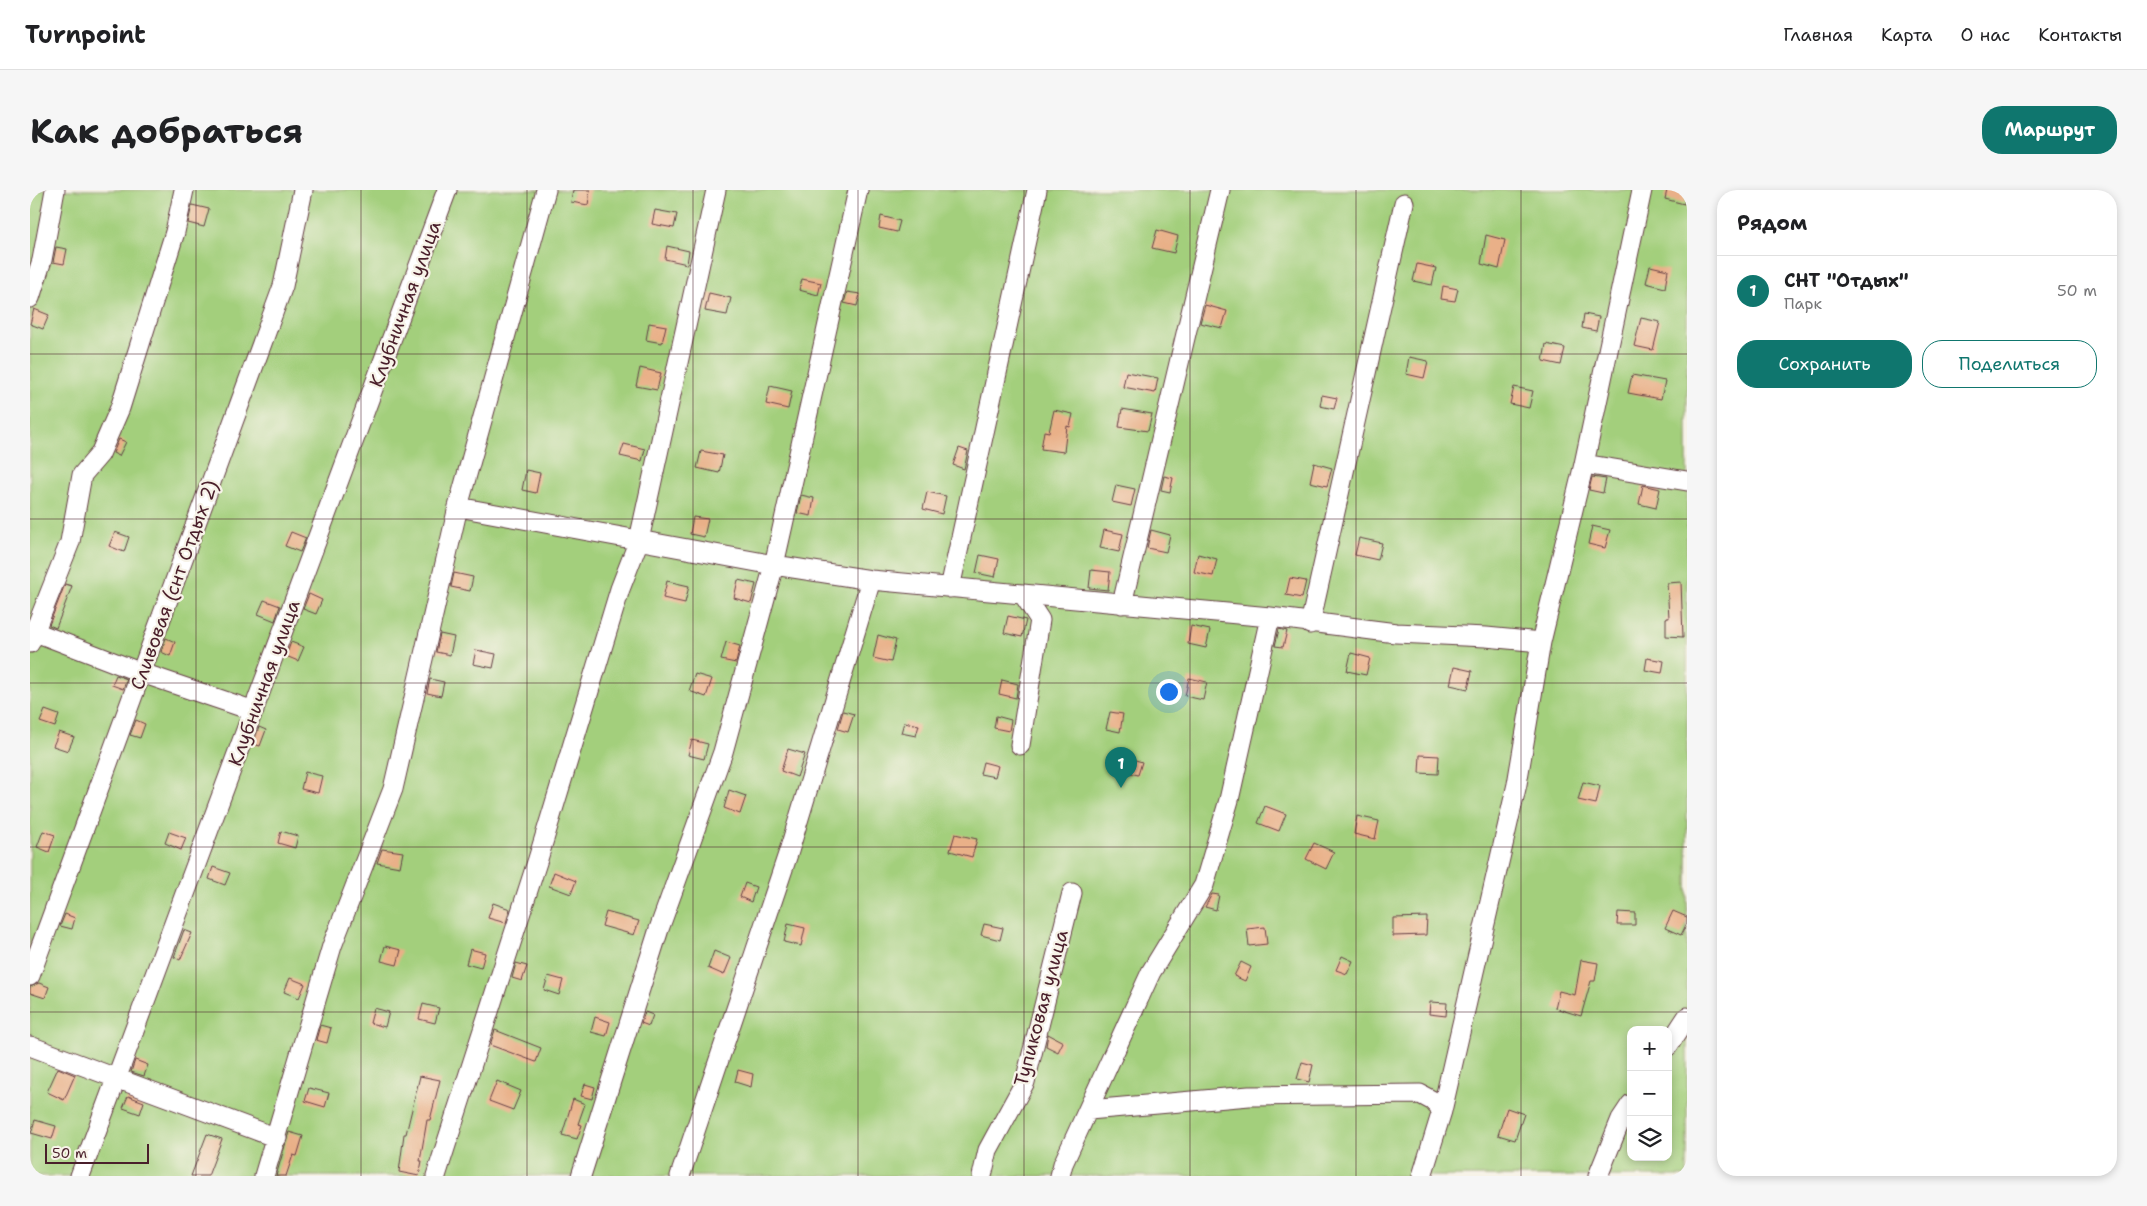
<!DOCTYPE html>
<html lang="ru">
<head>
<meta charset="utf-8">
<style>
	:root { --surface:#fff; --page:#f6f6f6; --text:#202124; --muted:#757577; --line:#e0e0e0; --accent:#0f766e }
	body { margin:0; font-family:"Shantell Sans",sans-serif; background:var(--page); color:var(--text) }
	.controls { position:absolute; right:15px; bottom:15px; display:grid; overflow:hidden; border-radius:10px; box-shadow:0 2px 8px #0003 }
	.controls button { width:45px; height:45px; display:grid; place-items:center; padding:0; border:0; border-bottom:1px solid var(--line); background:var(--surface); color:var(--text); font:25px sans-serif }
	.scale { position:absolute; left:15px; bottom:12px; width:104px; box-sizing:border-box; padding-left:5px; border:2px solid #4a1f2b; border-top:0; font-size:14px; line-height:18px; white-space:nowrap; color:#4a1f2b; -webkit-text-stroke:4px #f7f3e8; paint-order:stroke }
	.you { position:absolute; left:1138px; top:501px; width:18px; height:18px; margin:-12px; border:4px solid #fff; border-radius:50%; background:#1a73e8; box-shadow:0 0 0 8px #1a73e833 }
	.badge { display:grid; place-items:center; width:32px; height:32px; border-radius:50%; background:var(--accent); color:#fff; font-size:16px; font-weight:700 }
	.pin { position:absolute; translate:-50% -41px; filter:drop-shadow(0 1px 2px #0008) }
	.pin::after { content:''; position:absolute; top:26px; width:18px; height:15px; background:inherit; clip-path:polygon(0 0,100% 0,50% 100%) }
	.list { margin:0; padding:0; list-style:none }
	h2 { display:flex; justify-content:space-between; align-items:center; height:65px; margin:0; padding:0 20px; font-size:21px }
	h2 small { font-size:16px; font-weight:400; color:var(--muted) }
	.list li { display:grid; grid-template-columns:32px 1fr auto; gap:15px; align-items:center; box-sizing:border-box; height:70px; padding:0 20px; border-top:1px solid var(--line) }
	.list b { display:block; font-size:19px; white-space:nowrap }
	.list p { margin:0; font-size:16px; white-space:nowrap; color:var(--muted) }
	.list em { font-size:16px; font-style:normal; color:var(--muted) }
	.actions { display:flex; gap:10px; padding:15px 20px }
	.actions a { flex:1; padding:11px 0; border:1px solid var(--accent); border-radius:20px; text-align:center; font-size:18px; color:var(--accent) }
	.actions .main { background:var(--accent); color:#fff }
	.icon { flex:none; width:28px; height:28px; fill:none; stroke:currentColor; stroke-width:2; stroke-linecap:round; stroke-linejoin:round }
	.map { position:relative; flex:none; width:1657px; height:986px; overflow:hidden; border-radius:20px }
	header { display:flex; align-items:center; gap:30px; box-sizing:border-box; height:70px; padding:0 25px; background:var(--surface); border-bottom:1px solid var(--line) }
	header strong { font-size:24px }
	nav { display:flex; gap:28px; margin-inline-start:auto; font-size:18px }
	.intro { display:flex; align-items:center; justify-content:space-between; box-sizing:border-box; height:120px; padding:0 30px }
	h1 { margin:0; font-size:35px }
	.button { padding:12px 22px; border-radius:20px; background:var(--accent); color:#fff; font-size:18px; font-weight:700 }
	main { display:flex; gap:30px; padding:0 30px }
	aside { flex:1; background:var(--surface); border-radius:20px; box-shadow:0 2px 8px #0003 }
	.map>svg:first-child { display:block }
</style>
</head>
<body>
<header>
<strong>Turnpoint</strong>
<nav><a>Главная</a><a>Карта</a><a>О нас</a><a>Контакты</a></nav>
</header>
<div class="intro"><h1>Как добраться</h1><a class="button">Маршрут</a></div>
<main>
<div class="map">
<svg width="1657" height="986" viewBox="0 0 1657 986">
	<rect width="100%" height="100%" fill="#f7f3e8"/>
	<filter id="ink" filterUnits="userSpaceOnUse"><feTurbulence type="fractalNoise" baseFrequency=".02" numOctaves="2"/><feDisplacementMap in="SourceGraphic" scale="10" xChannelSelector="R" yChannelSelector="G"/><feConvolveMatrix kernelMatrix="1 2 1 2 8 2 1 2 1" color-interpolation-filters="sRGB"/></filter>
	<filter id="wash" filterUnits="userSpaceOnUse"><feTurbulence type="fractalNoise" baseFrequency=".0096" numOctaves="4" result="noise"/><feDisplacementMap in="SourceGraphic" scale="20" xChannelSelector="R" yChannelSelector="G"/><feGaussianBlur stdDeviation="1.12" result="paint"/><feColorMatrix in="noise" values="0 0 0 0 0 0 0 0 0 0 0 0 0 0 0 0 0 1.4 0 .05"/><feComposite in="paint" operator="in"/></filter>
	<g filter="url(#wash)">
		<rect width="100%" height="100%" fill="#f4e9d4"/>
		<path fill="#a3cf7b" stroke="#767753" fill-rule="evenodd" d="M 0,0 L 1657,0 L 1657,986 L 0,986 ZM 1601,840 L 1638,840 L 1638,967 L 1601,967 Z"/>
		<g id="blocks">
			<path fill="#e9b088" d="M 543,0 L 560,0 L 558,15 L 541,12 Z
				M 1637,0 L 1657,0 L 1654,14 L 1635,9 Z
				M 162,15 L 179,19 L 174,37 L 158,33 Z
				M 625,20 L 647,24 L 644,38 L 622,34 Z
				M 851,26 L 870,31 L 867,42 L 849,38 Z
				M 1127,40 L 1148,46 L 1144,63 L 1122,58 Z
				M 1456,45 L 1475,50 L 1469,79 L 1451,74 Z
				M 637,56 L 659,61 L 657,74 L 635,69 Z
				M 26,57 L 37,59 L 34,74 L 23,72 Z
				M 1387,74 L 1406,78 L 1402,95 L 1383,91 Z
				M 1620,76 L 1638,80 L 1635,98 L 1616,93 Z
				M 772,89 L 791,93 L 788,105 L 769,100 Z
				M 1413,96 L 1428,99 L 1425,111 L 1411,109 Z
				M 817,102 L 830,104 L 827,116 L 814,113 Z
				M 679,103 L 701,108 L 697,125 L 675,121 Z
				M 1175,115 L 1197,121 L 1192,138 L 1170,133 Z
				M 4,119 L 19,125 L 13,139 L 0,134 Z
				M 1554,124 L 1569,127 L 1566,141 L 1552,138 Z
				M 1611,128 L 1630,132 L 1623,160 L 1604,156 Z
				M 619,133 L 636,136 L 632,153 L 616,150 Z
				M 1516,154 L 1535,158 L 1531,175 L 1513,171 Z
				M 1379,167 L 1398,171 L 1394,188 L 1376,184 Z
				M 610,178 L 631,183 L 627,200 L 606,196 Z
				M 1096,182 L 1128,188 L 1125,203 L 1093,197 Z
				M 1602,185 L 1635,191 L 1631,209 L 1598,203 Z
				M 740,196 L 762,201 L 758,219 L 736,214 Z
				M 1484,197 L 1503,201 L 1499,218 L 1480,214 Z
				M 1292,205 L 1307,208 L 1304,219 L 1290,216 Z
				M 1092,219 L 1122,224 L 1118,241 L 1089,237 Z
				M 1024,220 L 1043,224 L 1040,237 L 1037,236 L 1034,262 L 1011,259 L 1014,241 L 1019,242 Z
				M 89,249 L 96,252 L 89,266 L 83,263 Z
				M 594,254 L 615,259 L 612,271 L 590,266 Z
				M 929,258 L 938,261 L 934,279 L 923,275 Z
				M 671,261 L 693,265 L 689,283 L 667,278 Z
				M 1284,273 L 1302,278 L 1297,296 L 1280,292 Z
				M 496,280 L 510,283 L 506,303 L 492,300 Z
				M 1134,286 L 1143,288 L 1140,302 L 1131,300 Z
				M 1562,287 L 1576,289 L 1573,303 L 1559,300 Z
				M 1086,295 L 1105,299 L 1101,316 L 1082,312 Z
				M 1613,295 L 1630,299 L 1626,318 L 1609,314 Z
				M 897,302 L 916,306 L 912,324 L 893,319 Z
				M 771,305 L 784,308 L 781,326 L 767,323 Z
				M 663,327 L 678,329 L 674,347 L 660,344 Z
				M 1562,336 L 1580,340 L 1575,358 L 1558,354 Z
				M 1074,340 L 1093,344 L 1089,362 L 1070,358 Z
				M 1121,340 L 1140,345 L 1136,362 L 1117,358 Z
				M 85,342 L 99,347 L 94,362 L 79,356 Z
				M 261,342 L 276,348 L 270,362 L 255,356 Z
				M 1329,348 L 1352,353 L 1348,370 L 1325,365 Z
				M 1168,364 L 1187,369 L 1183,386 L 1164,382 Z
				M 950,365 L 969,369 L 965,387 L 946,383 Z
				M 1061,380 L 1080,382 L 1078,400 L 1059,398 Z
				M 424,383 L 443,387 L 440,401 L 421,397 Z
				M 1260,388 L 1276,391 L 1272,408 L 1256,405 Z
				M 708,390 L 726,394 L 721,413 L 704,408 Z
				M 637,391 L 659,396 L 655,413 L 633,408 Z
				M 1651,392 L 1653,447 L 1636,446 L 1636,428 L 1639,428 L 1637,393 Z
				M 35,394 L 42,396 L 26,438 L 19,435 Z
				M 279,404 L 292,410 L 286,424 L 273,419 Z
				M 234,410 L 250,416 L 245,431 L 228,424 Z
				M 978,426 L 996,430 L 992,447 L 974,443 Z
				M 1161,436 L 1180,440 L 1176,458 L 1158,454 Z
				M 1249,439 L 1257,441 L 1253,457 L 1245,456 Z
				M 410,444 L 424,447 L 420,465 L 406,462 Z
				M 848,445 L 866,450 L 861,472 L 843,468 Z
				M 136,448 L 145,452 L 140,466 L 131,462 Z
				M 261,452 L 274,457 L 268,471 L 256,466 Z
				M 696,452 L 710,456 L 706,473 L 691,470 Z
				M 446,460 L 466,464 L 463,478 L 443,474 Z
				M 1321,463 L 1340,468 L 1336,485 L 1317,481 Z
				M 1617,468 L 1634,471 L 1632,483 L 1615,480 Z
				M 1424,477 L 1442,481 L 1438,499 L 1420,495 Z
				M 665,484 L 682,489 L 676,507 L 659,501 Z
				M 86,485 L 97,489 L 93,499 L 82,495 Z
				M 1159,488 L 1177,492 L 1173,510 L 1155,506 Z
				M 400,489 L 414,492 L 411,506 L 397,503 Z
				M 972,490 L 988,494 L 986,508 L 969,504 Z
				M 15,520 L 29,525 L 25,537 L 10,532 Z
				M 813,521 L 824,524 L 818,542 L 808,539 Z
				M 1080,522 L 1093,524 L 1090,542 L 1076,539 Z
				M 966,526 L 981,530 L 979,541 L 964,538 Z
				M 106,530 L 115,534 L 110,548 L 100,545 Z
				M 874,532 L 889,535 L 886,546 L 871,543 Z
				M 229,537 L 236,540 L 230,556 L 223,554 Z
				M 29,542 L 44,547 L 38,561 L 23,556 Z
				M 662,550 L 678,554 L 674,569 L 658,565 Z
				M 758,559 L 775,564 L 767,587 L 751,581 Z
				M 1390,565 L 1409,566 L 1408,584 L 1389,583 Z
				M 1096,567 L 1112,572 L 1108,585 L 1092,581 Z
				M 953,572 L 968,576 L 965,587 L 950,584 Z
				M 275,582 L 292,586 L 288,603 L 271,599 Z
				M 1553,592 L 1570,596 L 1566,614 L 1548,610 Z
				M 699,600 L 716,606 L 710,624 L 694,618 Z
				M 1235,616 L 1256,624 L 1249,641 L 1228,633 Z
				M 1327,626 L 1349,631 L 1345,649 L 1324,644 Z
				M 13,641 L 25,645 L 19,662 L 7,657 Z
				M 251,641 L 268,646 L 265,658 L 248,653 Z
				M 139,642 L 156,648 L 151,660 L 135,653 Z
				M 925,644 L 947,649 L 942,667 L 920,661 Z
				M 1284,653 L 1304,662 L 1296,679 L 1276,669 Z
				M 352,659 L 373,662 L 370,677 L 347,673 Z
				M 183,677 L 200,683 L 195,695 L 179,689 Z
				M 524,682 L 546,691 L 541,704 L 519,696 Z
				M 715,693 L 726,697 L 721,712 L 710,707 Z
				M 1182,704 L 1189,705 L 1186,720 L 1175,717 Z
				M 463,713 L 480,719 L 476,733 L 458,728 Z
				M 1643,721 L 1657,727 L 1657,733 L 1651,745 L 1635,738 Z
				M 576,722 L 609,731 L 604,745 L 572,736 Z
				M 1588,722 L 1605,723 L 1605,735 L 1587,735 Z
				M 35,724 L 45,728 L 42,739 L 30,736 Z
				M 1397,727 L 1396,745 L 1363,746 L 1363,728 Z
				M 758,734 L 775,738 L 771,756 L 754,752 Z
				M 954,734 L 973,738 L 970,750 L 951,745 Z
				M 1235,737 L 1237,754 L 1219,756 L 1217,739 Z
				M 154,740 L 162,743 L 150,770 L 144,767 Z
				M 355,756 L 371,760 L 367,775 L 351,771 Z
				M 440,759 L 455,763 L 451,778 L 436,774 Z
				M 684,761 L 701,768 L 694,785 L 678,778 Z
				M 1312,766 L 1323,771 L 1317,784 L 1306,780 Z
				M 1551,770 L 1568,773 L 1565,791 L 1561,791 L 1551,826 L 1525,818 L 1529,801 L 1545,805 Z
				M 1211,772 L 1221,777 L 1215,791 L 1204,786 Z
				M 486,773 L 497,776 L 492,791 L 482,788 Z
				M 518,786 L 533,790 L 529,805 L 514,800 Z
				M 260,788 L 275,794 L 269,808 L 254,802 Z
				M 9,793 L 19,797 L 15,808 L 0,803 L 0,797 Z
				M 1400,812 L 1417,813 L 1416,826 L 1399,824 Z
				M 393,814 L 409,818 L 405,833 L 389,829 Z
				M 344,818 L 359,822 L 355,837 L 340,833 Z
				M 615,822 L 623,825 L 619,836 L 611,833 Z
				M 565,827 L 580,832 L 576,846 L 561,842 Z
				M 290,835 L 301,838 L 297,853 L 286,850 Z
				M 465,840 L 511,858 L 506,872 L 460,855 Z
				M 1018,844 L 1033,852 L 1028,862 L 1016,856 Z
				M 105,870 L 118,875 L 114,886 L 101,882 Z
				M 1272,872 L 1283,875 L 1279,892 L 1267,889 Z
				M 28,878 L 45,885 L 34,910 L 17,902 Z
				M 708,880 L 723,884 L 721,897 L 705,892 Z
				M 390,886 L 410,890 L 400,930 L 397,930 L 390,971 L 392,971 L 389,986 L 369,982 L 374,944 L 376,944 Z
				M 467,891 L 491,901 L 483,920 L 459,911 Z
				M 555,894 L 565,897 L 562,909 L 551,906 Z
				M 279,898 L 299,903 L 295,917 L 275,911 Z
				M 98,906 L 114,912 L 110,924 L 93,918 Z
				M 543,909 L 555,914 L 548,934 L 552,935 L 547,949 L 532,945 Z
				M 1477,918 L 1494,924 L 1485,950 L 1468,945 Z
				M 5,930 L 26,936 L 22,949 L 1,943 Z
				M 259,942 L 273,946 L 267,966 L 263,965 L 256,986 L 246,986 Z
				M 177,944 L 192,949 L 178,986 L 161,986 Z"/>
		</g>
	</g>
	<g filter="url(#ink)">
		<use href="#blocks" fill-opacity="0" stroke="#643d44" stroke-width="1"/>
		<g fill="none" stroke-linecap="round" stroke-linejoin="round">
			<g stroke="#643d44" stroke-width="21">
				<path id="minor" d="M 0,108 L 12,70 L 25,0
					M 1554,274 L 1657,291
					M 428,317 L 744,375 L 841,390 L 1240,427 L 1366,443 L 1456,447 L 1511,452
					M 920,398 L 1007,0
					M 1092,414 L 1190,0
					M 1280,434 L 1374,13
					M 0,440 L 112,483 L 224,521
					M 0,453 L 40,352 L 52,285 L 70,264 L 90,218 L 145,42 L 154,0
					M 990,555 L 1010,430 L 993,404
					M 0,786 L 253,96 L 273,0
					M 0,856 L 247,948
					M 1638,856 L 1657,827
					M 1059,920 L 1219,906 L 1390,904 L 1403,911 L 1412,921
					M 50,986 L 417,0
					M 234,986 L 302,756 L 363,599 L 428,317 L 516,0
					M 406,986 L 508,669 L 590,399 L 609,350 L 686,0
					M 551,986 L 629,739 L 693,562 L 744,375 L 828,0
					M 650,986 L 759,661 L 841,390
					M 952,986 L 958,960 L 995,892 L 1042,703
					M 1030,986 L 1033,974 L 1121,782 L 1174,695 L 1199,610 L 1240,427
					M 1392,986 L 1412,921 L 1487,594 L 1511,452 L 1554,274 L 1612,0
					M 1568,986 L 1591,929 L 1601,914"/>
			</g>
			<use href="#minor" stroke="#fff" stroke-width="19"/>
		</g>
	</g>
	<path fill="none" stroke="#4a1f2b" stroke-width="1" stroke-opacity="0.55" d="M 166,0 L 166,986M 331,0 L 331,986M 497,0 L 497,986M 663,0 L 663,986M 828,0 L 828,986M 994,0 L 994,986M 1160,0 L 1160,986M 1326,0 L 1326,986M 1491,0 L 1491,986M 0,164 L 1657,164M 0,329 L 1657,329M 0,493 L 1657,493M 0,657 L 1657,657M 0,822 L 1657,822"/>
	<g text-anchor="middle" dominant-baseline="central" stroke-width="4.5" stroke-linejoin="round" paint-order="stroke">
		<g font-size="19" fill="#4a1f2b" stroke="#f7f3e8">
			<text transform="translate(375 114) rotate(-70)">Клубничная улица</text>
			<text transform="translate(144 395) rotate(-70)">Сливовая (снт Отдых 2)</text>
			<text transform="translate(234 493) rotate(-70)">Клубничная улица</text>
			<text transform="translate(1011 818) rotate(-75)">Тупиковая улица</text>
		</g>
	</g>
</svg>
<div class="controls">
<button>+</button>
<button>−</button>
<button><svg class="icon" aria-label="layers" viewBox="0 0 24 24"><path d="M12 4l9 5-9 5-9-5zM3 14l9 5 9-5"/></svg></button>
</div>
<div class="scale">50 m</div>
<div class="you"></div>
<div class="pin badge" style="left:1091px;top:598px">1</div>
</div>
<aside>
<h2>Рядом<small></small></h2>
<ul class="list">
<li><span class="badge">1</span><div><b>СНТ &quot;Отдых&quot;</b><p>Парк</p></div><em>50 m</em></li>
</ul>
<div class="actions"><a class="main">Сохранить</a><a>Поделиться</a></div>
</aside>
</main>
</body>
</html>
